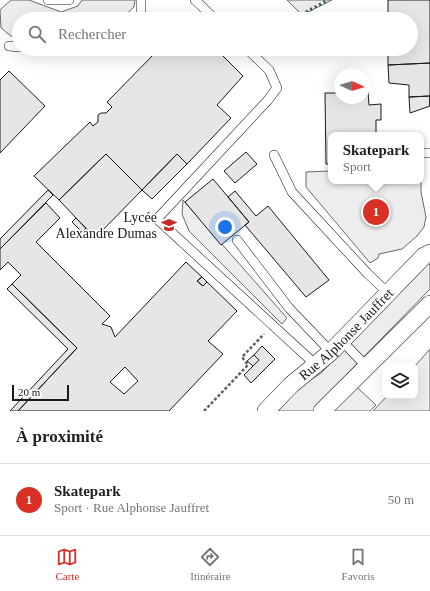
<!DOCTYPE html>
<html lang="fr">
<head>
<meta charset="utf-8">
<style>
	:root { --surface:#fff; --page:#f2f2f2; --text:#222; --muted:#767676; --line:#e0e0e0; --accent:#d93025 }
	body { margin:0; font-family:Georgia,serif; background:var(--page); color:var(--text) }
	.controls { position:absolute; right:12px; bottom:12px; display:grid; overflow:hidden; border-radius:8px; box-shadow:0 4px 16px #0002 }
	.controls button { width:36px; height:36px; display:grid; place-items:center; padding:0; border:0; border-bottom:1px solid var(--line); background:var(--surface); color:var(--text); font:20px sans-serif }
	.compass { position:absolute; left:334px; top:68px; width:36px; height:36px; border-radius:50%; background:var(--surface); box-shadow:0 4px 16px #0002; rotate:94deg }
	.scale { position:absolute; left:12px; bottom:10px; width:57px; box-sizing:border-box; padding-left:4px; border:2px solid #1a1a1a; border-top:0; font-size:11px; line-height:14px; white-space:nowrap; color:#1a1a1a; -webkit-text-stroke:3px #fff; paint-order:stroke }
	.you { position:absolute; left:225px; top:227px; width:14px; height:14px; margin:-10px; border:3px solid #fff; border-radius:50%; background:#1a73e8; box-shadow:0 0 0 6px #1a73e833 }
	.badge { display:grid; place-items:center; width:26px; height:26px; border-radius:50%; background:var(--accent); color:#fff; font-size:13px; font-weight:700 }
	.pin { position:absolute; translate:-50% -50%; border:2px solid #fff; box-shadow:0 1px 4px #0006 }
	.popup { position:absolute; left:328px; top:132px; width:96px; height:52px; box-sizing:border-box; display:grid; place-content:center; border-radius:8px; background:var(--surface); filter:drop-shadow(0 1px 3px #0005); font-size:13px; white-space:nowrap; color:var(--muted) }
	.popup b { font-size:15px; color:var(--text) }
	.popup::after { content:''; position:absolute; left:50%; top:100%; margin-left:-8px; border:8px solid transparent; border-top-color:var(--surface) }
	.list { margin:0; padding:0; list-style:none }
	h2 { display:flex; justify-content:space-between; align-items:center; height:52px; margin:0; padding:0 16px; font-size:17px }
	h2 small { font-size:13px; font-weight:400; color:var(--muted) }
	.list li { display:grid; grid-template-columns:26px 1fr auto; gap:12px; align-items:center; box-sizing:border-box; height:72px; padding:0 16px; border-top:1px solid var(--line) }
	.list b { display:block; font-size:15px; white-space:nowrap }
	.list p { margin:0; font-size:13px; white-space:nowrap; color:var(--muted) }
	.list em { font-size:13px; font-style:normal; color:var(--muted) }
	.icon { flex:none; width:22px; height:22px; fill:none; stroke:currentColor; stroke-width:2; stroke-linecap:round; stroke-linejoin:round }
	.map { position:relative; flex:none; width:430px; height:411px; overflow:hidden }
	.search { position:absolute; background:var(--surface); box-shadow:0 4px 16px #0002; left:12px; right:12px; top:12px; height:44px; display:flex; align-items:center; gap:10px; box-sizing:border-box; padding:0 14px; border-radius:22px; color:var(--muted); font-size:15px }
	.sheet { height:124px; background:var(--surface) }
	nav { display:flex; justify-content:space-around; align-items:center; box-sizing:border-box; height:56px; border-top:1px solid var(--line); background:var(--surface); font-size:11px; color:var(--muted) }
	nav a { display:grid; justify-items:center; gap:2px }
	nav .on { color:var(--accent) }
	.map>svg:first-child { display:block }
</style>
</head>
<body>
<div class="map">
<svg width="430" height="411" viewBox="0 0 430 411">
	<rect width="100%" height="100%" fill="#fff"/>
	<path fill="#ededed" stroke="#6a6a6a" d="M 11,0 L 29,0 L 61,12 L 78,6 L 82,0 L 135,0 L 134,7 L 121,19 L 19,19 L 19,38 L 11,36 L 1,28 L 0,10 Z
		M 287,0 L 332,0 L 302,15 Z
		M 421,165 L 421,192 L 426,217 L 424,227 L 417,236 L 402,249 L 379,254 L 378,258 L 370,263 L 306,187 L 306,172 L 331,171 L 331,181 L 421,181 Z
		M 183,200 L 287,318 L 282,324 L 189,231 L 182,214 Z
		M 428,263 L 430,265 L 430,289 L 345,376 L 376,405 L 370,411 L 275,411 L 294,391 L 321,373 Z
		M 430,349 L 430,411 L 373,411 L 387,396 L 415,396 L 415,366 Z"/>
	<path fill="#e6e6e6" stroke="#1a1a1a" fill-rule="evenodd" d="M 388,0 L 430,0 L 430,63 L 388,65 L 388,49 L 411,49 L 411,19 L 388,19 Z
		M 159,49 L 216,49 L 243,76 L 217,105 L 231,118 L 187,164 L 177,154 L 142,190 L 106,154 L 59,200 L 34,176 L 90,122 L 93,126 L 98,122 L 98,115 L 101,113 L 106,113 L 112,107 L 107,102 Z
		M 430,63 L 430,106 L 430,96 L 409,97 L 409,85 L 389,83 L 388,65 Z
		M 9,71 L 45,106 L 0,153 L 0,80 Z
		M 364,92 L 368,92 L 369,105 L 381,104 L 381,120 L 376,120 L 376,135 L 331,135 L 331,164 L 326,164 L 325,93 L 340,93 L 340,98 L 364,98 Z
		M 430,96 L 430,106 L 410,113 L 409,97 Z
		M 246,152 L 257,164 L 235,183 L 224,171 Z
		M 106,154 L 142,190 L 95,238 L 59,200 Z
		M 177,154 L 187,164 L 152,199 L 142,190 Z
		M 213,179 L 249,222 L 221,245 L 185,202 Z
		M 48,190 L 53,195 L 0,249 L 0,239 Z
		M 235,191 L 256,216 L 268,206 L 329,280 L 306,297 L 245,225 L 249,222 L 228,197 Z
		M 46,203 L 60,218 L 36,242 L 110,316 L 102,324 L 111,327 L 115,337 L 186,262 L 202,277 L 197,281 L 203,286 L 207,282 L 237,311 L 208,341 L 223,354 L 169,411 L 18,411 L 77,348 L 12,284 L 21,275 L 8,262 L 0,270 L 0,249 ZM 125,367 L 138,381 L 124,394 L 110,382 Z
		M 76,218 L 86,228 L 82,232 L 72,222 Z
		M 202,277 L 207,282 L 203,286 L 197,281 Z
		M 12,284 L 77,348 L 18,411 L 10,411 L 68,349 L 7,289 Z
		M 262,346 L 275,359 L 251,383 L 244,375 L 259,360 L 254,355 Z
		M 254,355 L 259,360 L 253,366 L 247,361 Z"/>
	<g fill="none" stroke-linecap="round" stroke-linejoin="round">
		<g stroke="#1a1a1a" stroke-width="10">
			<path id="lane" d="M 48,0 L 69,0
				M 195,0 L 215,19
				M 137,19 L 141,15 L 141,0
				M 9,46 L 19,47
				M 247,49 L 269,70 L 277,88 L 268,100 L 157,219 L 316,365
				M 421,153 L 430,153
				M 274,155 L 292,192 L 367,273 L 388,293
				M 237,240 L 289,308 L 331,352
				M 342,341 L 367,367"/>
		</g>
		<g stroke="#1a1a1a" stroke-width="18">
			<g id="street">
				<path id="s1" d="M 266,411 L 291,385 L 331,352 L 424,256 L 430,253"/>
				<path d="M 322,411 L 430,304"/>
			</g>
		</g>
		<path stroke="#5f5f5f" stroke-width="2.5" stroke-dasharray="3 2" stroke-linecap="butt" d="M 204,411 L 248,365 L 242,357 L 264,334"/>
		<use href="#lane" stroke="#fff" stroke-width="9"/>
		<use href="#street" stroke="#fff" stroke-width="17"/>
		<path stroke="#2b5a34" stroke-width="3" stroke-dasharray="2 3" stroke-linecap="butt" d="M 306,12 L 328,0"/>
	</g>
	<defs>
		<g id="school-bare" transform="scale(1.2)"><path d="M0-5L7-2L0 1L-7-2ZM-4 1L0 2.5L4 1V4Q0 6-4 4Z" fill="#c62828" stroke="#fff" stroke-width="2.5" paint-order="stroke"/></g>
	</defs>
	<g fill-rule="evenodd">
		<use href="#school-bare" x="169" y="225"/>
	</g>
	<g text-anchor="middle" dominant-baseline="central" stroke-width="3" stroke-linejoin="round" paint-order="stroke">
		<g font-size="14" fill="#1a1a1a" stroke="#fff" text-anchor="end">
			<text x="157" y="217">Lycée<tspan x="157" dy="16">Alexandre Dumas</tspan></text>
		</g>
		<g font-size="14" fill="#1a1a1a" stroke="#fff">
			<text stroke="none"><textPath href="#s1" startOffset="111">Rue Alphonse Jauffret</textPath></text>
		</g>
	</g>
</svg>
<div class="controls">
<button><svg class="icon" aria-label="layers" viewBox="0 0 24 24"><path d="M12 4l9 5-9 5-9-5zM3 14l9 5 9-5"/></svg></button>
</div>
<svg class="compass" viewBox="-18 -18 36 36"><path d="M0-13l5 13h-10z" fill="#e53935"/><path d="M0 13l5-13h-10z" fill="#767676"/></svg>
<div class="scale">20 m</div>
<div class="you"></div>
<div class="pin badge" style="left:376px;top:212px">1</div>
<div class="popup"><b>Skatepark</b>Sport</div>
<div class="search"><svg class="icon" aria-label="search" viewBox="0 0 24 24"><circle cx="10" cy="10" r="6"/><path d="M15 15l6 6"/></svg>Rechercher</div>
</div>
<section class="sheet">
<h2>À proximité<small></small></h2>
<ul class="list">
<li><span class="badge">1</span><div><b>Skatepark</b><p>Sport · Rue Alphonse Jauffret</p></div><em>50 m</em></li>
</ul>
</section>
<nav>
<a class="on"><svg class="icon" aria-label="map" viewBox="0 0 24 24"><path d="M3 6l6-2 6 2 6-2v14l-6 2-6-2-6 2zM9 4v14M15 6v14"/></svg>Carte</a>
<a><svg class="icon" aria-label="directions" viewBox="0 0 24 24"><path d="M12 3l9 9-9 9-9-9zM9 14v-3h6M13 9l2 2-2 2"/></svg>Itinéraire</a>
<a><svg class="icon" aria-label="saved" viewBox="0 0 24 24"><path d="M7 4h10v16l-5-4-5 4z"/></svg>Favoris</a>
</nav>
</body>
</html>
